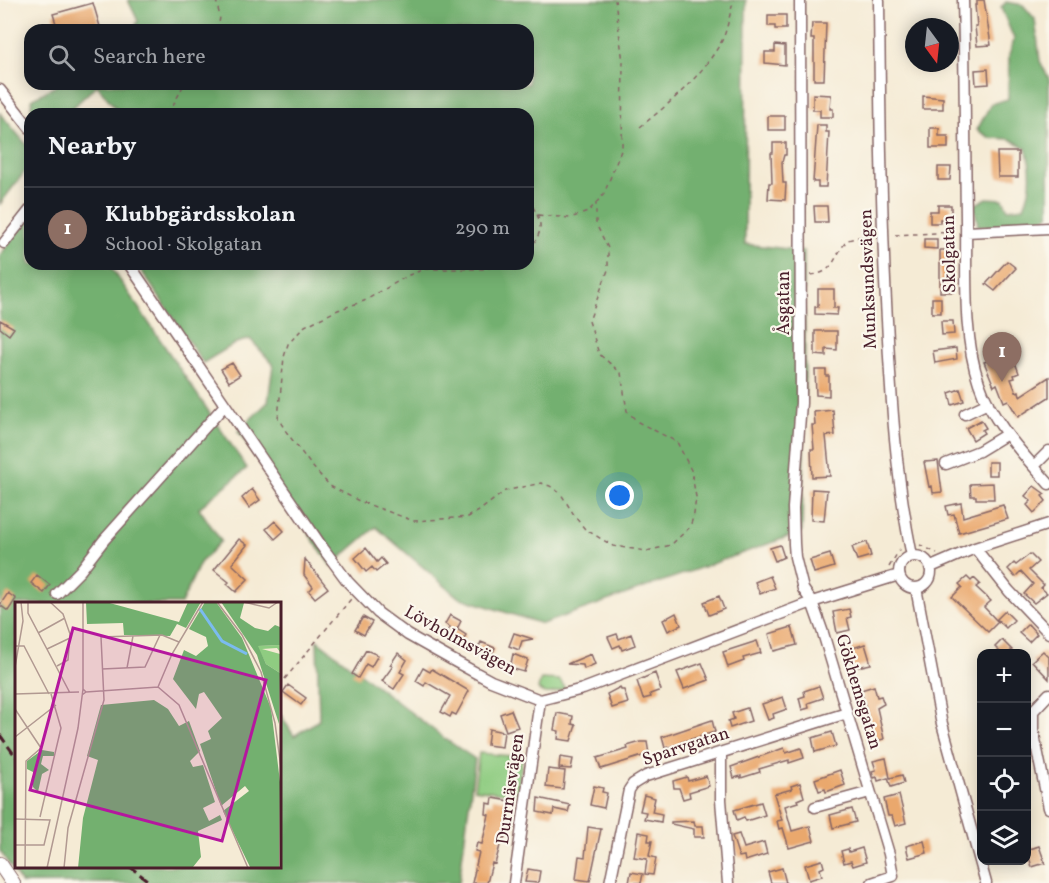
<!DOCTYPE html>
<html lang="en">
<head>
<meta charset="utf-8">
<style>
	:root { --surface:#171b24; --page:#242831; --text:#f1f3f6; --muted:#9ea1a6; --line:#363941; --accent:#7c3aed }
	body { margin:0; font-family:Vollkorn,serif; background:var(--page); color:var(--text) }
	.controls { position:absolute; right:18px; bottom:18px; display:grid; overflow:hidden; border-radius:12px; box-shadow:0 3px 15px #0003 }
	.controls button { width:54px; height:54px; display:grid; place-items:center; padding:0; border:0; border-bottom:2px solid var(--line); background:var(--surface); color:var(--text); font:30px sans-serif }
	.compass { position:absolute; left:905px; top:18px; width:54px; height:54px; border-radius:50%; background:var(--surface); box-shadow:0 3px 15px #0003; rotate:165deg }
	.you { position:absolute; left:620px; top:496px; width:21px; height:21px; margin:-15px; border:4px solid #fff; border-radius:50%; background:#1a73e8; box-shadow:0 0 0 9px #1a73e833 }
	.badge { display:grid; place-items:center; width:39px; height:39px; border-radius:50%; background:var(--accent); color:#fff; font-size:20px; font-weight:700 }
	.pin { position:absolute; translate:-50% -50px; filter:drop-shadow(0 2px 3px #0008) }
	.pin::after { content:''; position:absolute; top:32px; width:21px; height:18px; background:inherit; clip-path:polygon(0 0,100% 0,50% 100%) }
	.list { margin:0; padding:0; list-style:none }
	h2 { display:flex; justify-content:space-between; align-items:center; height:78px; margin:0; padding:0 24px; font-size:26px }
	h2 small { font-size:20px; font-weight:400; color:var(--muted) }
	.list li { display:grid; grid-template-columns:39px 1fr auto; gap:18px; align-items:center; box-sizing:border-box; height:84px; padding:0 24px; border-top:2px solid var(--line) }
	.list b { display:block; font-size:22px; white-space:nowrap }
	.list p { margin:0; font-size:20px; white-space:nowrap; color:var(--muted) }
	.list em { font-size:20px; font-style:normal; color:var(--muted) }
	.icon { flex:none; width:33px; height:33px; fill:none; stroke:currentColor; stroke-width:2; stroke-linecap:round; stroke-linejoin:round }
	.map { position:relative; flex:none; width:1049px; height:883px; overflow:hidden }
	.search { position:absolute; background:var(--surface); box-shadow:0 3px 15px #0003; left:24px; top:24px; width:510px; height:66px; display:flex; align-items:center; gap:15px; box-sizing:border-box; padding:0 21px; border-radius:18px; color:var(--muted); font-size:22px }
	.panel { position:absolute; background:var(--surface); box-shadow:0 3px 15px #0003; left:24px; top:108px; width:510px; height:162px; border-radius:18px }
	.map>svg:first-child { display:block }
</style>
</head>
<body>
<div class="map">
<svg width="1049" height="883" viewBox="0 0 1049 883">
	<rect width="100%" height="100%" fill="#fbf7ec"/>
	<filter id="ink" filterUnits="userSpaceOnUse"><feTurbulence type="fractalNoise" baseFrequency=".0167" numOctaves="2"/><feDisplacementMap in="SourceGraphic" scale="12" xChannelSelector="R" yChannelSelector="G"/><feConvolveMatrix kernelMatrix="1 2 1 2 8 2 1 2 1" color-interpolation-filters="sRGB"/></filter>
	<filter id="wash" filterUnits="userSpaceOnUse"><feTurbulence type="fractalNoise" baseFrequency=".008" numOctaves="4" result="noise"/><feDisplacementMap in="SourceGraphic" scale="24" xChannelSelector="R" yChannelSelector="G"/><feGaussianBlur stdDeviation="1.35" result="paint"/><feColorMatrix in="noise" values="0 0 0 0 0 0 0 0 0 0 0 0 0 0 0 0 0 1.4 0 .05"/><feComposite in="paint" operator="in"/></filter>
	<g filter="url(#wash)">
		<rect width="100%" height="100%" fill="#f5ebd5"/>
		<path fill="#8fcc81" stroke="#6c7656" stroke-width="1.5" d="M 541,679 L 560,680 L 565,689 C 555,692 546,697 538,689 Z
			M 479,753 L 522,757 L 518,795 L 474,789 Z"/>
		<path fill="#73b06f" stroke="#5e684d" stroke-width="1.5" d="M 128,0 L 746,0 L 745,244 L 804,251 L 805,393 L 802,532 L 542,624 L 458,597 L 376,527 L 331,566 L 238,431 L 268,402 L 273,364 L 250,339 L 236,343 L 203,363 L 137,264 L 528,264 L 528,114 L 120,114 L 97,85 L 66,114 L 35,114 L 31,107 L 32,99 L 59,84 L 528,84 L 528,30 L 133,30 L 138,21 Z
			M 1006,2 L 1023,5 L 1035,19 L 1040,61 L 1049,79 L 1049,215 C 1031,229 1000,225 978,226 L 974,205 L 987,198 L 1003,199 L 1008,209 L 1024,207 C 1033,187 1032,168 1026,148 L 1010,139 L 990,138 L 977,130 L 991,104 L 1008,99 L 1009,55 L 1014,39 L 1001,8 Z
			M 0,113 L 30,149 L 30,165 L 0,204 Z
			M 30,212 L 30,264 L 109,264 L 247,468 L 199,508 L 221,541 L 200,563 L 181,604 L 16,604 L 16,866 L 279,866 L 279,712 L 294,736 L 319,720 L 317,640 L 444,738 L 475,759 L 459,883 L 21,883 L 0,851 L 0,256 Z"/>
		<g id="blocks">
			<path fill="#eaa86d" d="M 977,0 L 984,0 L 991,45 L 977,46 L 975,26 L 977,26 L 975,5 L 977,5 Z
				M 93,3 L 101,30 L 58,30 L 53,14 Z
				M 768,15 L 786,15 L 786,29 L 775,29 L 775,26 L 768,26 Z
				M 812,23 L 826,23 L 824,80 L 814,80 L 814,39 L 811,39 Z
				M 775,45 L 785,46 L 785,65 L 765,63 L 765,52 L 775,52 Z
				M 988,69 L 989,84 L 976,85 L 975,70 Z
				M 813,94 L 831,95 L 830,109 L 833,109 L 833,117 L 820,117 L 820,110 L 813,110 Z
				M 923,96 L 943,98 L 943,109 L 923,109 Z
				M 768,116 L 785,116 L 785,130 L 768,130 Z
				M 817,125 L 826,125 L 826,132 L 829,132 L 826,187 L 818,187 L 818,182 L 813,182 Z
				M 930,128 L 939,128 L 939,136 L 948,136 L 948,148 L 930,148 Z
				M 773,143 L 786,143 L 786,155 L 784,155 L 782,162 L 783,183 L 786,183 L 785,200 L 768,199 L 769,183 L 772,183 L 771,153 L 773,153 Z
				M 997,152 L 1018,152 L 1018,177 L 998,177 Z
				M 938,167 L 951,167 L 950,180 L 938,180 Z
				M 938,205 L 951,205 L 951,219 L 940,219 L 940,223 L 930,223 L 930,211 L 938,211 Z
				M 814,206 L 827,206 L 828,222 L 815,222 Z
				M 924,239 L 937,239 L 937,249 L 924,248 Z
				M 940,250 L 953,250 L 953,292 L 940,292 Z
				M 1007,261 L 1016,268 L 995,291 L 986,284 Z
				M 818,289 L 834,289 L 834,308 L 832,308 L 838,308 L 837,315 L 815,314 L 815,307 L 818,307 Z
				M 932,298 L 941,298 L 941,313 L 932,313 Z
				M 0,320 L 14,328 L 9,335 L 0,328 Z
				M 941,321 L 953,321 L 954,334 L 942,335 Z
				M 815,331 L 837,331 L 837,350 L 826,349 L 826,356 L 815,355 Z
				M 956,348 L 957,359 L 935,363 L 933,351 Z
				M 1010,349 L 1019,373 L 1014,375 L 1015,378 L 1011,379 L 1016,392 L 1019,391 L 1020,396 L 1049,377 L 1049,397 L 1018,417 L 1008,400 L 1004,402 L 997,384 L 994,386 L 984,362 L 994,359 L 993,356 Z
				M 232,363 L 240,375 L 229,382 L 221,369 Z
				M 815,370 L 826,370 L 826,376 L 829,376 L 829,396 L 816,395 Z
				M 960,389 L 964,401 L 952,405 L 949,393 Z
				M 833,410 L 835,435 L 826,436 L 830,476 L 812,477 L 811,449 L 814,449 L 812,425 L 815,425 L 814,412 Z
				M 981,420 L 986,428 L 982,430 L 984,433 L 973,440 L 966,428 Z
				M 938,461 L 942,492 L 933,493 L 932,486 L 929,487 L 924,462 Z
				M 988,462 L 997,462 L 997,475 L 988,475 Z
				M 993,483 L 994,499 L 976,499 L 976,496 L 971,496 L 970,484 Z
				M 1034,486 L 1045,494 L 1042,496 L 1046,501 L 1034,513 L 1027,505 L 1031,501 L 1025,496 Z
				M 252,489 L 260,500 L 249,508 L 242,498 Z
				M 812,489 L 827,490 L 824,521 L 811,520 Z
				M 961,503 L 963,517 L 1003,505 L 1008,519 L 959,533 L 954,514 L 948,515 L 946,506 Z
				M 275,521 L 284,531 L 275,539 L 266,529 Z
				M 239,539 L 247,545 L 232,564 L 248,579 L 236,592 L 227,584 L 229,582 L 214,570 Z
				M 867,542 L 871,556 L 857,560 L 852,547 Z
				M 780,545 L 784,557 L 775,561 L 770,548 Z
				M 366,548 L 377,562 L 381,558 L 386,564 L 376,572 L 372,567 L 366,572 L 355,558 Z
				M 830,554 L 834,567 L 814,573 L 810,560 Z
				M 1030,554 L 1038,562 L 1029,570 L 1044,585 L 1041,588 L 1047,593 L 1034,603 L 1024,594 L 1033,584 L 1021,571 L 1015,577 L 1008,569 L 1014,563 L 1016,565 Z
				M 305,559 L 328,588 L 315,598 L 309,591 L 313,587 L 304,575 Z
				M 37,575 L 50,585 L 44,593 L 31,583 Z
				M 770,576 L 775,588 L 760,594 L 755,582 Z
				M 967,577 L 971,581 L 974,578 L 980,584 L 976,587 L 991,601 L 984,607 L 998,622 L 988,632 L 952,597 L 962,587 L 959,584 Z
				M 8,593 L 16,599 L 8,611 L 0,605 Z
				M 719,596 L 724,609 L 709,615 L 704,602 Z
				M 849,609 L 851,617 L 847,618 L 850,630 L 837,633 L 833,612 Z
				M 1005,611 L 1014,620 L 1006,628 L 997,619 Z
				M 676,613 L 681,625 L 668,631 L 663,620 Z
				M 450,615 L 461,621 L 457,629 L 466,635 L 460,646 L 444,637 L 450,627 L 445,624 Z
				M 363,617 L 372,622 L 364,635 L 355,630 Z
				M 1028,624 L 1037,634 L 1029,642 L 1019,633 Z
				M 792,627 L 797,645 L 774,651 L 769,634 Z
				M 514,633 L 533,639 L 522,641 L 519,650 L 509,646 Z
				M 617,634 L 619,639 L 631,634 L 635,645 L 622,650 L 620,645 L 613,648 L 608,637 Z
				M 1002,640 L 1012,650 L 1008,654 L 1002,654 L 995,647 Z
				M 757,641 L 761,653 L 743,658 L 744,661 L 728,667 L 723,652 Z
				M 481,642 L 495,648 L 489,660 L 476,653 Z
				M 865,644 L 871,664 L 853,668 L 847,650 Z
				M 366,650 L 378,655 L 371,667 L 366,664 L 358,678 L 352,674 Z
				M 1043,651 L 1049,657 L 1049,679 L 1032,661 Z
				M 398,653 L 407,660 L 400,672 L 404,674 L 394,689 L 382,681 L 393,666 L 390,665 Z
				M 513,654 L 528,660 L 524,672 L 510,668 Z
				M 591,654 L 595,664 L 584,669 L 583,665 L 567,664 Z
				M 702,663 L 709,680 L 684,689 L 677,672 Z
				M 423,668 L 430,672 L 432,669 L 469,691 L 456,715 L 452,713 L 450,717 L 441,712 L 450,696 L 426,682 L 424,686 L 416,681 Z
				M 655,673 L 661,690 L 650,694 L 651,697 L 643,699 L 637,681 Z
				M 288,685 L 306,698 L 301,705 L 283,692 Z
				M 819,686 L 823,698 L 808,703 L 809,708 L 802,710 L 799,698 L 805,696 L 804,691 Z
				M 874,686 L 877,697 L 881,696 L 884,704 L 877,708 L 884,739 L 868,743 L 863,723 L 869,721 L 861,690 Z
				M 620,687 L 621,690 L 624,690 L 628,703 L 612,708 L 607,694 Z
				M 783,697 L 787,709 L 773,714 L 774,718 L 768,720 L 762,704 Z
				M 747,708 L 751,721 L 730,728 L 728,721 L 734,719 L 732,713 Z
				M 511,710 L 518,727 L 506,731 L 500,714 Z
				M 557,713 L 573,716 L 572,724 L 576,725 L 571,741 L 558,739 L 559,731 L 554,730 Z
				M 712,720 L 715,732 L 681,742 L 681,744 L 665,748 L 662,737 Z
				M 489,729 L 504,732 L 502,747 L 487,745 Z
				M 832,732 L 836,746 L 815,752 L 812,738 Z
				M 641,742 L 647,742 L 649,754 L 601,769 L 597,758 L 628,749 L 627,746 Z
				M 784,748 L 786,753 L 801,748 L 804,758 L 789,763 L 789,760 L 759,769 L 760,772 L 741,778 L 741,776 L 734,778 L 731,767 Z
				M 560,757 L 573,759 L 571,769 L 559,768 Z
				M 886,758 L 890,778 L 902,775 L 904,783 L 891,787 L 888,778 L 878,781 L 877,777 L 874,778 L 872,771 L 876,770 L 873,761 Z
				M 548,769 L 565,771 L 563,789 L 546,787 Z
				M 840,770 L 845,785 L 826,792 L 825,789 L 819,791 L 815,779 Z
				M 706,776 L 709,786 L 689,792 L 690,797 L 683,799 L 679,788 L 674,788 L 673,781 L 687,777 L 688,781 Z
				M 800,783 L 804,797 L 797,800 L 798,802 L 785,806 L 792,831 L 810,826 L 814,841 L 789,848 L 783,828 L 779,829 L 777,821 L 782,820 L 774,794 L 792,789 L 791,786 Z
				M 594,786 L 603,788 L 602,792 L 607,793 L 604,808 L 590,805 Z
				M 644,795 L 655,798 L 652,812 L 662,814 L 661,822 L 644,819 L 646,812 L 640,811 Z
				M 899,795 L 906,823 L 895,826 L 892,816 L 888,816 L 884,799 Z
				M 493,798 L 510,801 L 505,838 L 502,838 L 495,864 L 492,863 L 487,883 L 472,883 L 479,852 L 475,851 L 477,843 L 482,844 L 489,815 L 486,814 L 487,803 L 492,804 Z
				M 538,798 L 570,805 L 568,812 L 554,809 L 553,815 L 537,812 Z
				M 761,802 L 765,815 L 746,821 L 744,817 L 737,820 L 734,810 Z
				M 852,809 L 856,822 L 833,828 L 830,815 Z
				M 694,821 L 695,826 L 703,826 L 704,837 L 694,837 L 694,829 L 671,824 L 671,822 Z
				M 588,827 L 601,829 L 590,881 L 576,879 L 579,856 L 585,857 Z
				M 638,832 L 649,834 L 648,841 L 652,841 L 649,856 L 656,858 L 653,875 L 645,874 L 647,859 L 634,857 Z
				M 739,834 L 744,848 L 764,842 L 767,854 L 745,861 L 744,856 L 739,857 L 732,836 Z
				M 924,841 L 927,853 L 909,858 L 906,846 Z
				M 1039,846 L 1045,863 L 1032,867 L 1027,850 Z
				M 862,848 L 866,862 L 853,866 L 851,861 L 844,863 L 841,851 L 848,849 L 849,852 Z
				M 822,860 L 824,867 L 820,869 L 822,876 L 809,880 L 805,865 Z
				M 782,868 L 786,883 L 771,883 L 768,872 Z
				M 528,869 L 540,871 L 538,883 L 525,882 Z
				M 631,872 L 643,874 L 641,883 L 629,883 Z"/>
		</g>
	</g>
	<g filter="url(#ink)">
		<use href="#blocks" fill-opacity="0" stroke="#866666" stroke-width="1.5"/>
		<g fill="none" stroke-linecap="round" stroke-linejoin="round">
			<g stroke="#866666" stroke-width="13">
				<path id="minor" d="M 800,0 L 801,403 L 793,508 L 794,544 L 795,557 L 803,589 L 812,602 L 823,633 L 889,854 L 893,876 L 872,883
					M 879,0 C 880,107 881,214 887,320 C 891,399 896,479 912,556
					M 963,0 C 965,73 965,146 966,220 C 967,271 962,334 979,383 C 992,422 1023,454 1049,484
					M 0,90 L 30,128
					M 966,232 L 1049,228
					M 4,243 L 30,210
					M 129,264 L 320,544 L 348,582 L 378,613 L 408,635 L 456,662 L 491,681 L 540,700 L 583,689 L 812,602 L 899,575
					M 965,414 L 988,403
					M 946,464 L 979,451 L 1007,434
					M 1034,466 L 1049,451
					M 975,548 L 1009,591 L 1049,633
					M899 572a16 16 0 1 1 32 0a16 16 0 1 1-32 0Z
					M 931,567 L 975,548 L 1049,524
					M 916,588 L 941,720 L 986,883
					M 57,594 L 80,571 L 104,540 L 225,405
					M 1049,694 L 1033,711 L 1033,730 L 1049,808
					M 721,753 L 721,800 L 728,883
					M 815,807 L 870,792
					M 514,883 L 540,700
					M 610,883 L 629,790 L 633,784 L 646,776 L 847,713"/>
			</g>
			<g stroke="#866666" stroke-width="16">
				<path id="major" d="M 0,864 L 13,883"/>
			</g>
			<path stroke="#866666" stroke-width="1.5" stroke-dasharray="4.5 4.5" stroke-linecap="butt" d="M 216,0 L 220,17 L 218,30
				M 169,114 L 184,84
				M 640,127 C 669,104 701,77 720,44 C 728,31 729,14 734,0
				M 528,199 C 541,220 547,229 528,250
				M 538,215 L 570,218 L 588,212 L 604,194 L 622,148 L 623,62 L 615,0
				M 895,235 L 956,232
				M 501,264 L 485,269 L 425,269 L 409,275 L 364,301 L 338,310 L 305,326 L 288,344 L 284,357 L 278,418 L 285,430 L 311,465 L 330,486 L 359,501 L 414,521 L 468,517 L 479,511 L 505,491 L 541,483 L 550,486 L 561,494 L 576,518 L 585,529 L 613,546 L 647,551 L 671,545 L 690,527 L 694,514 L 696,497 L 691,470 L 677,442 L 638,422 L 627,411 L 621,373 L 599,354 L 589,321 L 608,270 L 608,248 L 596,224 L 596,202
				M 811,275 C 836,273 833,255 848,240 L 867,235
				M 920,545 L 937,553
				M 889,567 L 900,549
				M 279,686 L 351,599"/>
			<use href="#minor" stroke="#fff" stroke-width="10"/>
			<use href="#major" stroke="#fff" stroke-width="14"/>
			<path stroke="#4a1f2b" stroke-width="3" stroke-dasharray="9 4.5" stroke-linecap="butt" d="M 0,735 L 16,757
				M 129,866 L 151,883"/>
		</g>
	</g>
	<g text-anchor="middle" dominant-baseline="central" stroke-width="4.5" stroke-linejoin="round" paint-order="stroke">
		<g font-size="18" fill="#4a1f2b" stroke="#fbf7ec">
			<text transform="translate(950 254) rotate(-91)">Skolgatan</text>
			<text transform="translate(869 279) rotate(-92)">Munksundsvägen</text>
			<text transform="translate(784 303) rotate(-90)">Åsgatan</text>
			<text transform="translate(460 641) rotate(29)">Lövholmsvägen</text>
			<text transform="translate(858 692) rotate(73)">Gökhemsgatan</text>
			<text transform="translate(686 747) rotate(-18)">Sparvgatan</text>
			<text transform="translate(511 789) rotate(-82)">Durrnäsvägen</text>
		</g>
	</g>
	<g transform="translate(15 602)">
		<rect width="266" height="266" fill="#f5ebd5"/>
		<path d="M 265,43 L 265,50 L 262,46 L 247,47 L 265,52 L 265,71 L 251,62 L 242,44 Z" fill="#8fcc81"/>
		<path d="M 71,0 L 91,0 L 164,20 L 173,0 L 186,0 L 171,26 L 162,22 L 155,34 L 109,33 L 108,21 L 72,22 ZM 190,0 L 201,0 L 227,36 L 256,106 L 265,180 L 264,265 L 235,265 L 208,209 L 234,189 L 230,184 L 206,204 L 185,142 L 196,137 L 193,129 L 207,116 L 189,90 L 184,92 L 181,107 L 158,77 L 169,48 L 181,54 L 193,44 L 191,35 L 174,27 ZM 206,0 L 229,1 L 225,16 L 240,26 L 253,29 L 260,23 L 265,25 L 265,43 L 243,44 L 251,62 L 265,71 L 264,122 L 242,53 ZM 139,98 L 153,107 L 164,124 L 174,119 L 185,149 L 175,159 L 178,165 L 188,163 L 200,200 L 188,206 L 194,219 L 205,213 L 207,218 L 183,229 L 186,255 L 178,265 L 63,266 L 68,216 L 83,158 L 72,154 L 86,103 ZM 27,148 L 39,150 L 39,154 L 28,154 L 26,162 L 34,168 L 27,172 L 23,190 L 18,185 L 18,170 L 12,167 L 12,159 Z" fill="#73b06f"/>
		<path fill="none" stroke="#7bbbef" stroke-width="3" d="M 185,7 L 207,39 L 232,52"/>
		<path fill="none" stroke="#b19991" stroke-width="1.5" d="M 13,0 L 13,11 L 55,91M 35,0 L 48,12 L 55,32 L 53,58 L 42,64M 68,0 L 68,87M 202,0 L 227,33 L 246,70 L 260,121 L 266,166M 229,0 L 254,6 L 263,0M 23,31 L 50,16M 0,44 L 9,44 L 34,92M 32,47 L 55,36M 0,65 L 8,19 L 6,0M 112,66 L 118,34M 87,67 L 130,65 L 145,33M 143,85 L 157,52 L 188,0M 71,90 L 143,85 L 164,103 L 233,266M 0,92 L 64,90M 0,107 L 26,146M 0,135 L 41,103M 25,215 L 46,126 L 36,92M 0,217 L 35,218 L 29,243 L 0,243M 10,266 L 11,159 L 26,146M 32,266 L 63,126 L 68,87 L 71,90 L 67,93M 49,266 L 53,226 L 89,98 L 86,35 L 147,33 L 164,40"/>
		<path fill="#b5179e" fill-opacity="0.15" stroke="#b5179e" stroke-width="3" d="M 58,26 L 251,78 L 207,239 L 15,188 Z"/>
		<rect width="266" height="266" fill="none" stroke="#4a1f2b" stroke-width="3"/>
	</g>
</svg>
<div class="controls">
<button>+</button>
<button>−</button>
<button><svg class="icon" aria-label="locate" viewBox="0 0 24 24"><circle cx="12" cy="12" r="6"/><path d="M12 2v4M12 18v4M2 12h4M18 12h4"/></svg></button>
<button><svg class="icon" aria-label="layers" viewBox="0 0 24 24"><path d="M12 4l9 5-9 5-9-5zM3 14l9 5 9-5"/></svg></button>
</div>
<svg class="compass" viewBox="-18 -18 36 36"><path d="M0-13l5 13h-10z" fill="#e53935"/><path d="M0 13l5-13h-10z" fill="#9ea1a6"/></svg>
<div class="you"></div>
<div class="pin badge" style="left:1002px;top:382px;background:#8d6e63">1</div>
<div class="search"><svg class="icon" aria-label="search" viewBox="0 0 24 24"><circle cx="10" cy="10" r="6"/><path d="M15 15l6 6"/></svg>Search here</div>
<section class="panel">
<h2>Nearby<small></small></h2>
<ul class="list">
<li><span class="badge" style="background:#8d6e63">1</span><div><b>Klubbgärdsskolan</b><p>School · Skolgatan</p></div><em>290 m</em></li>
</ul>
</section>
</div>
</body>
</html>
